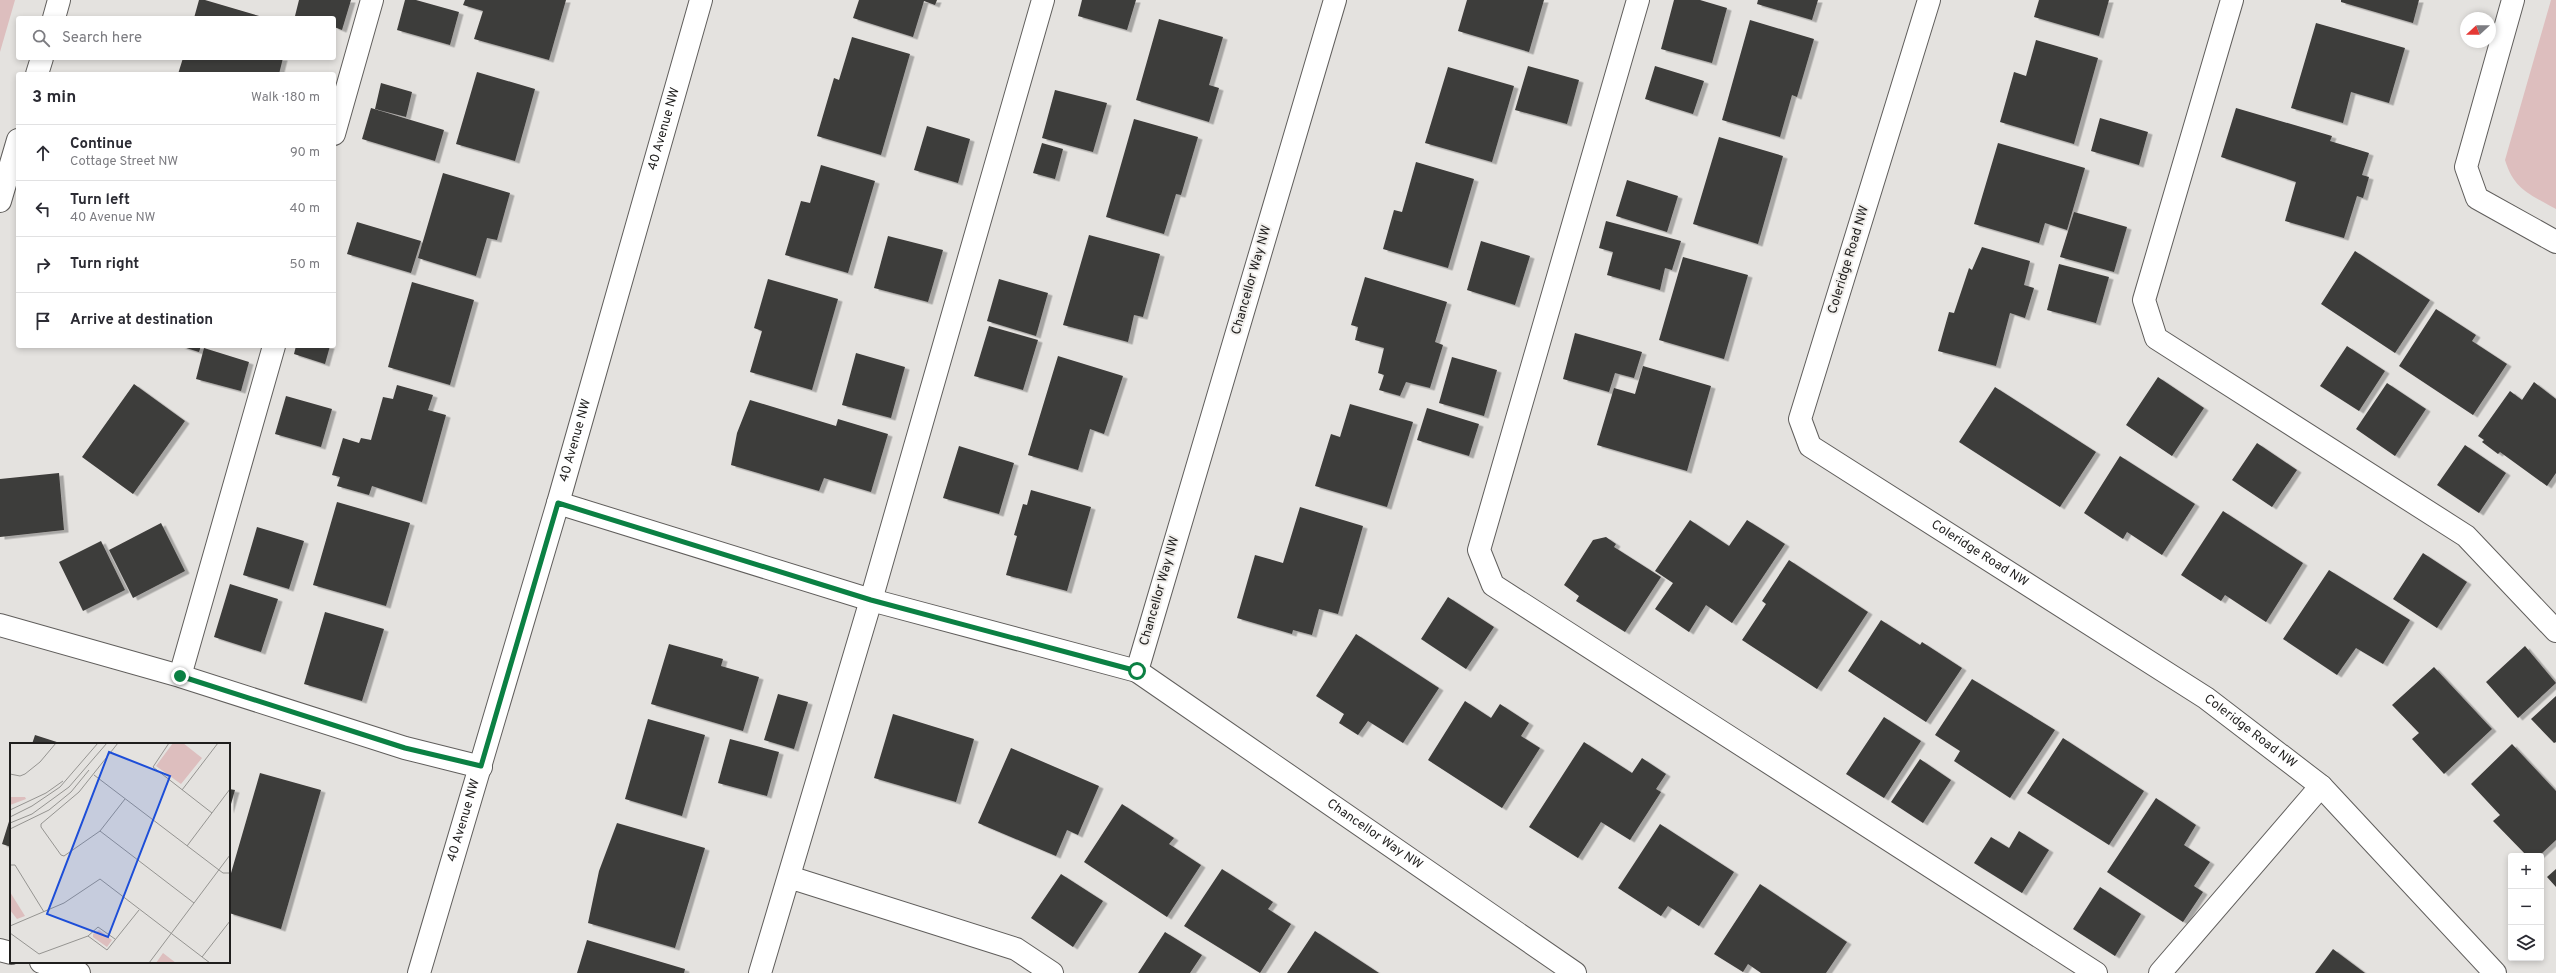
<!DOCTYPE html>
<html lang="en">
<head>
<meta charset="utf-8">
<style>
	:root { --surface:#fff; --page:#f7f7f7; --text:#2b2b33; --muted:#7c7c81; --line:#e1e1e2 }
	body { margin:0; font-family:Overpass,sans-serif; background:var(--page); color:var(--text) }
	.controls { position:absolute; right:12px; bottom:12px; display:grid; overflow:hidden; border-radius:4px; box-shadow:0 2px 6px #0003 }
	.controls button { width:36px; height:36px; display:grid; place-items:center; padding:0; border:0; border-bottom:1px solid var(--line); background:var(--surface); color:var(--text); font:20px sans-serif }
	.compass { position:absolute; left:2460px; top:12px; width:36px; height:36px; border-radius:50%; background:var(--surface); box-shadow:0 2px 6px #0003; rotate:249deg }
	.stop { position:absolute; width:12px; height:12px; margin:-9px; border:3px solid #0b8043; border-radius:50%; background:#fff }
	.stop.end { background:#0b8043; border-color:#fff; box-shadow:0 1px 4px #0008 }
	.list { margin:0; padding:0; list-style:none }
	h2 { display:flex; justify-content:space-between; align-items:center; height:52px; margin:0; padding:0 16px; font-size:17px }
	h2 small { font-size:13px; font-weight:400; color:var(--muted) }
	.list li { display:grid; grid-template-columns:26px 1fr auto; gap:12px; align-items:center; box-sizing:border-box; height:56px; padding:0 16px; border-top:1px solid var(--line) }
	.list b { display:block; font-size:15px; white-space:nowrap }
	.list p { margin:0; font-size:13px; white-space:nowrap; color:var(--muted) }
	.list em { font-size:13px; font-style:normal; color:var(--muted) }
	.icon { flex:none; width:22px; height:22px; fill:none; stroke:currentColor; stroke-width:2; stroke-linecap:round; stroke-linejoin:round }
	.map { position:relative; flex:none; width:2556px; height:973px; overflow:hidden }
	.search { position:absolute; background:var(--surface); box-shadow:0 2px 6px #0003; left:16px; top:16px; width:320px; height:44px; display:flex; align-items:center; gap:10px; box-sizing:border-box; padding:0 14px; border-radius:4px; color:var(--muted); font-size:15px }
	.panel { position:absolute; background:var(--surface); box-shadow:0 2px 6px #0003; left:16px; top:72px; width:320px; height:276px; border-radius:4px }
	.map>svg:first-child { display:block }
</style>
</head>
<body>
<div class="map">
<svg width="2556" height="973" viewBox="0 0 2556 973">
	<defs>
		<filter id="shadow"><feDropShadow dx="4.5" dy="2.5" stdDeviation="0" flood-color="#0004"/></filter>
	</defs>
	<rect width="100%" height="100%" fill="#e4e2df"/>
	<path fill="#ddbebe" d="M 0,0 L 15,0 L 0,52 Z
		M 2551,0 L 2556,0 L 2556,209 C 2530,194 2514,190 2505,160 Z"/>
	<path fill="#3e3c3a" filter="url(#shadow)" d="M 199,0 L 205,0 L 266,18 L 194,18 Z
		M 299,0 L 351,0 L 342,30 L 334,27 L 334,18 L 302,18 L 295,16 Z
		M 405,0 L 416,0 L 459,12 L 450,45 L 397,30 Z
		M 465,0 L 566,0 L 549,60 L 474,39 L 483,11 L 463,5 Z
		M 859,0 L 937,0 L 935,5 L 924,1 L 913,37 L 853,18 Z
		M 1082,0 L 1136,0 L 1127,30 L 1078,16 Z
		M 1467,0 L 1544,0 L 1529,52 L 1458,31 Z
		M 1674,0 L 1700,0 L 1727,8 L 1712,63 L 1661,49 Z
		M 1758,0 L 1818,0 L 1812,20 L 1757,4 Z
		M 2039,0 L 2109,0 L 2099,36 L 2034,17 Z
		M 2341,0 L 2419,0 L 2413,23 L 2341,2 Z
		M 1159,19 L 1223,37 L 1209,85 L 1219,88 L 1209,122 L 1136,100 Z
		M 1750,20 L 1814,39 L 1797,97 L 1792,95 L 1780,137 L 1722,120 Z
		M 2316,23 L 2405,48 L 2389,103 L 2351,92 L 2343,123 L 2291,108 Z
		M 852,37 L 910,54 L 881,155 L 817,136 L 834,78 L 839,80 Z
		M 2036,40 L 2098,58 L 2074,144 L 2000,122 L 2014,72 L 2026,76 Z
		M 183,58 L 283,58 L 279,74 L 178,74 Z
		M 1528,66 L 1579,80 L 1567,124 L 1515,110 Z
		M 1655,66 L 1704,81 L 1693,114 L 1645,99 Z
		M 1448,67 L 1514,86 L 1492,162 L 1425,143 Z
		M 477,72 L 535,89 L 515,161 L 456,144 Z
		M 381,83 L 412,92 L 406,117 L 375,109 Z
		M 1055,90 L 1107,103 L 1093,152 L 1042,138 Z
		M 371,108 L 444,130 L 435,161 L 362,139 Z
		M 2236,108 L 2332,136 L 2330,141 L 2369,153 L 2362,175 L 2369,177 L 2363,198 L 2357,196 L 2344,238 L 2285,221 L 2296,182 L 2221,157 Z
		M 2100,118 L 2148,132 L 2139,165 L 2091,151 Z
		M 1134,119 L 1198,137 L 1181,195 L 1176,194 L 1164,234 L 1106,217 Z
		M 927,126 L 970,139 L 958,183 L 914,170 Z
		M 1719,137 L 1783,156 L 1758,244 L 1693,224 Z
		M 1042,143 L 1063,149 L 1055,179 L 1033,173 Z
		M 1998,143 L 2085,168 L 2067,230 L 2045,223 L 2039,243 L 1974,224 Z
		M 1416,162 L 1474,179 L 1448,268 L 1383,249 L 1394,210 L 1402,212 Z
		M 821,165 L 875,181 L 848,273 L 785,255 L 801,201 L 810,203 Z
		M 443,173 L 510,193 L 497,240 L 487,238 L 476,276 L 418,258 Z
		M 1627,180 L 1678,196 L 1667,232 L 1616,216 Z
		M 2074,212 L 2127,227 L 2114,272 L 2060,257 Z
		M 1606,221 L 1681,241 L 1672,270 L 1665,268 L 1660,290 L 1607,275 L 1613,252 L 1599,248 Z
		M 357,222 L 421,241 L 411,273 L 347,254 Z
		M 1089,235 L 1160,254 L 1143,317 L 1134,315 L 1128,342 L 1063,325 Z
		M 888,236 L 943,250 L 928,302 L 874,288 Z
		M 1481,241 L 1530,256 L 1515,305 L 1467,290 Z
		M 1982,247 L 2030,261 L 2024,285 L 2034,288 L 2025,318 L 2010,313 L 1996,366 L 1938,351 L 1949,312 L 1954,313 L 1969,268 L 1972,270 Z
		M 2355,251 L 2430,300 L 2395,353 L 2321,304 Z
		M 1683,257 L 1748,275 L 1724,359 L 1659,340 Z
		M 2059,264 L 2109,277 L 2096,323 L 2047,310 Z
		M 1365,277 L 1447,302 L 1435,342 L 1443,345 L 1430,388 L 1406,382 L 1400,396 L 1379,390 L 1384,375 L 1378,373 L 1384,348 L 1355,340 L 1358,327 L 1351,325 Z
		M 768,279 L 838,299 L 812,390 L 750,372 L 762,331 L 754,328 Z
		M 999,279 L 1048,293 L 1036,336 L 987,321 Z
		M 412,282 L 474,300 L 450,385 L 388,367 Z
		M 2436,309 L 2476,335 L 2472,341 L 2507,364 L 2473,415 L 2399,366 Z
		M 989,326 L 1038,340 L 1023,390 L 974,376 Z
		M 1575,333 L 1642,352 L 1634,378 L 1615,373 L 1609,392 L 1563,379 Z
		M 180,346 L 201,346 L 199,352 Z
		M 296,346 L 330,346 L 325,364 L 294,354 Z
		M 2347,346 L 2385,371 L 2359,411 L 2320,386 Z
		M 204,348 L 249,362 L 241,391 L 196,379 Z
		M 856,353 L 905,367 L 891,418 L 842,405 Z
		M 1058,356 L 1123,376 L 1104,434 L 1090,429 L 1078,470 L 1028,455 Z
		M 1452,357 L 1497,370 L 1484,416 L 1439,403 Z
		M 1643,366 L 1711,386 L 1687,471 L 1597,445 L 1614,388 L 1635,394 Z
		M 2158,377 L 2204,408 L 2172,456 L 2126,425 Z
		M 2534,382 L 2556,399 L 2556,473 L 2547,486 L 2500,452 L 2498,454 L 2482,442 L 2484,440 L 2478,436 L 2510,391 L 2522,400 Z
		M 2387,383 L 2426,409 L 2395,456 L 2356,429 Z
		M 134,384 L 185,421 L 133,494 L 82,457 Z
		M 397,385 L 433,395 L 428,410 L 446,415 L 422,502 L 372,486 L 369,495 L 337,486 L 340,477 L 332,475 L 343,438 L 359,443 L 361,438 L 371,440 L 383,397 L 393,399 Z
		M 1995,387 L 2096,452 L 2060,507 L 1959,442 Z
		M 286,396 L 332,409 L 321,447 L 275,434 Z
		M 750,400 L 836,426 L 838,419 L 888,434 L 871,492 L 824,478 L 819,491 L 731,465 L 737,433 Z
		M 1350,404 L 1413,422 L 1387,507 L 1315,486 L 1331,434 L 1340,437 Z
		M 1427,408 L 1479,424 L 1469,456 L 1417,440 Z
		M 2257,443 L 2297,470 L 2272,507 L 2232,480 Z
		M 2465,445 L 2506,473 L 2479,513 L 2437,485 Z
		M 959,446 L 1014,463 L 999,514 L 943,498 Z
		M 2120,456 L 2195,504 L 2162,555 L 2127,532 L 2123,539 L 2084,513 Z
		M 59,473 L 64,530 L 0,537 L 0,479 Z
		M 1031,490 L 1091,507 L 1067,591 L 1006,575 L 1017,536 L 1014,535 L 1023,504 L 1027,505 Z
		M 337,502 L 410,523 L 386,606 L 313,585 Z
		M 1300,507 L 1363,526 L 1338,614 L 1319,609 L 1312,635 L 1293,630 L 1292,634 L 1237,618 L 1255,555 L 1283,563 Z
		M 2223,511 L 2303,563 L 2266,622 L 2225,595 L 2221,601 L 2181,575 Z
		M 1690,520 L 1729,546 L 1747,520 L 1785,544 L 1732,623 L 1706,605 L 1689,632 L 1655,609 L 1673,583 L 1655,571 Z
		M 161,523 L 185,571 L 133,598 L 109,550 Z
		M 257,527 L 304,541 L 289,589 L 243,575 Z
		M 1606,537 L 1616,544 L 1614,547 L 1661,577 L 1625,632 L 1576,601 L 1579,596 L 1564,585 L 1593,540 Z
		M 101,541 L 125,590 L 83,611 L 59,562 Z
		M 2423,553 L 2467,582 L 2437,628 L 2393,599 Z
		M 1789,560 L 1868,612 L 1817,689 L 1742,640 L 1766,604 L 1762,601 Z
		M 2329,570 L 2410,620 L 2383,664 L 2356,648 L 2337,675 L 2283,639 Z
		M 230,584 L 278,599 L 261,652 L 214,637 Z
		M 1448,597 L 1494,627 L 1466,669 L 1421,639 Z
		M 325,612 L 384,629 L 362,701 L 304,684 Z
		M 1881,620 L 1920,645 L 1922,642 L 1962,668 L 1926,722 L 1848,671 Z
		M 1356,634 L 1439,688 L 1403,743 L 1368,721 L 1358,735 L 1339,723 L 1344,714 L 1316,696 Z
		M 669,644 L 723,659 L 721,666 L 759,677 L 743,731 L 651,704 Z
		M 2525,646 L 2556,683 L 2518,718 L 2486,682 Z
		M 2434,667 L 2492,729 L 2444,774 L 2412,739 L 2419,733 L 2392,705 Z
		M 1972,679 L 2055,730 L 2010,798 L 1954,761 L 1960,751 L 1935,735 Z
		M 778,694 L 808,702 L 794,749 L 764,740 Z
		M 2556,696 L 2556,742 L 2554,743 L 2531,719 Z
		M 1465,701 L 1491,718 L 1500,704 L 1529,723 L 1521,736 L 1540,748 L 1502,808 L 1428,760 Z
		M 893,714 L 974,739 L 956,802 L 874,778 Z
		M 1884,717 L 1921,741 L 1884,798 L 1846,774 Z
		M 648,719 L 705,735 L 682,816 L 625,799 Z
		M 35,735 L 63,744 L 32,744 Z
		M 2063,738 L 2144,791 L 2109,845 L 2027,793 Z
		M 730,739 L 779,752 L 767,796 L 718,783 Z
		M 1584,742 L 1632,773 L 1642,758 L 1666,774 L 1656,789 L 1661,792 L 1630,840 L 1601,822 L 1578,858 L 1529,827 Z
		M 2512,744 L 2556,791 L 2556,840 L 2539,856 L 2527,856 L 2493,821 L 2500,815 L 2471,784 Z
		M 1011,748 L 1099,786 L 1078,835 L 1067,830 L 1056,856 L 978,823 Z
		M 1920,759 L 1951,780 L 1923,823 L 1891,802 Z
		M 260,773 L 321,790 L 281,929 L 229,913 L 229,880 Z
		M 229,789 L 235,790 L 229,811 Z
		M 2156,798 L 2196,825 L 2184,845 L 2210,862 L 2194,886 L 2203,892 L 2183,922 L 2107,872 Z
		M 1122,804 L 1174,838 L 1169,844 L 1201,865 L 1167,917 L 1084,862 Z
		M 11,815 L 11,847 L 2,844 Z
		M 617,823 L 705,848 L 675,948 L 588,923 L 599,871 Z
		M 1660,824 L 1734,872 L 1699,926 L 1668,906 L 1661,916 L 1618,888 Z
		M 2019,831 L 2049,850 L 2022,893 L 1974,863 L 1991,837 L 2009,848 Z
		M 1222,869 L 1273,902 L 1268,909 L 1291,924 L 1260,973 L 1184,926 Z
		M 2556,869 L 2556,887 L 2547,877 Z
		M 1061,874 L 1103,901 L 1073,947 L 1031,918 Z
		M 1760,884 L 1847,942 L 1826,973 L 1761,973 L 1748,964 L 1743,972 L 1714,954 Z
		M 2100,887 L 2141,914 L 2115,956 L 2073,929 Z
		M 1315,931 L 1379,973 L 1287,973 Z
		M 1165,932 L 1202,955 L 1190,973 L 1138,973 Z
		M 587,940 L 685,969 L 684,973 L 577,973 Z
		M 2333,949 L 2365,973 L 2315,973 Z"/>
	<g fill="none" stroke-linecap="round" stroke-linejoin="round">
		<g stroke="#605e5c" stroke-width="24">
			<path id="lane" d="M 1638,0 L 1479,550 L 1493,585 L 2096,973
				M 2232,0 L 2144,300 L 2156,338 L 2466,536 L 2556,631
				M 334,134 L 372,0
				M 0,625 L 180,676 L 405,748 L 481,767
				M 180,676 L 274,346
				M 789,877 L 1016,949 L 1052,973
				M 760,973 L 871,600 L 1043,0
				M 2160,973 L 2321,786"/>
		</g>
		<g stroke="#605e5c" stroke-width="24">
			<g id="street">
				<path id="s1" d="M 1335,0 L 1137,671 L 1575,973"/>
				<path id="s2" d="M 1929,0 L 1800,419 L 1810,446 L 2206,698 L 2321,786 L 2495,973"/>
				<path d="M 2513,0 L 2466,167 L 2477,198 L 2556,242"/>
				<path d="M 54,18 L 59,0"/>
				<path d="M 37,74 L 42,58"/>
				<path d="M 0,201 L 18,140"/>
				<path d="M 558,503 L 871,600 L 1137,671"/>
				<path d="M 0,950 L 11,953"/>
				<path d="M 41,962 L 79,973"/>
				<path id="s3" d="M 419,973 L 558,503 L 701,0"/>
			</g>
		</g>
		<use href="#lane" stroke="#fff" stroke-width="22"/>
		<use href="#street" stroke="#fff" stroke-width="22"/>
	</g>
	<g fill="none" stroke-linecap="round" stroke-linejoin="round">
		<path stroke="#0b8043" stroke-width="5" d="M 180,676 L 405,748 L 481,766 L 558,503 L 871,600 L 1137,671"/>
	</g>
	<g text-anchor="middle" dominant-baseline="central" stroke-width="4" stroke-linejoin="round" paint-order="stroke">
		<g font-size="13" fill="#1f1e1d" stroke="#f1efec">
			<text stroke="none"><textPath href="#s3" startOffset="879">40 Avenue NW</textPath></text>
			<text transform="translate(1849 260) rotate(-73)">Coleridge Road NW</text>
			<text transform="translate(1252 280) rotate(-74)">Chancellor Way NW</text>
			<text stroke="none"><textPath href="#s3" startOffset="555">40 Avenue NW</textPath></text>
			<text stroke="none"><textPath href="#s2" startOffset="668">Coleridge Road NW</textPath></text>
			<text transform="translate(1160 591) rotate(-74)">Chancellor Way NW</text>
			<text stroke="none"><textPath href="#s2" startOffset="992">Coleridge Road NW</textPath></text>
			<text stroke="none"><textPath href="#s3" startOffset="159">40 Avenue NW</textPath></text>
			<text stroke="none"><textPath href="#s1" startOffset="988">Chancellor Way NW</textPath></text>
		</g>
	</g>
	<g transform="translate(10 743)">
		<rect width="220" height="220" fill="#e4e2df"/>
		<path d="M 163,0 L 173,0 L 192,15 L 171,41 L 146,23 ZM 0,54 L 15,54 L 16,56 L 0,62 ZM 0,149 L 15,173 L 7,176 L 0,167 ZM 89,187 L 102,197 L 97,204 L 83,194 L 83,191 ZM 153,210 L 166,220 L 146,220 Z" fill="#ddbebe"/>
		<path fill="none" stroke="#959491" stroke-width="1" d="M 108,0 L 69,49 L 31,81 L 31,84 L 51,112 L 54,113 L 90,88 L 184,160M 159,0 L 143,24 L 202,70M 0,31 L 10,33 L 15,31 L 30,19 L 46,0M 84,32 L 205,124 L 213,130 L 220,130M 172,47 L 208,0M 0,67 L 36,50 L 53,38M 0,74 L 22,63 L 50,44 L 88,0M 0,80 L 22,71 L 59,44 L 97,0M 0,86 L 39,67 L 61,49 L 79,27M 90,88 L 115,56M 177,103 L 220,46M 0,122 L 5,122 L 34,169M 0,183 L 54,160 L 90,136 L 200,220M 0,190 L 29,211 L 78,193 L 88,184 L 105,196M 78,193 L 97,207 L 129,167M 192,214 L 220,178M 139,220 L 220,112"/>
		<path fill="#1d4ed8" fill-opacity="0.15" stroke="#1d4ed8" stroke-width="2" d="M 99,9 L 160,33 L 98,194 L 37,171 Z"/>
		<rect width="220" height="220" fill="none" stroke="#1f1e1d" stroke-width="2"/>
	</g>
</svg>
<div class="controls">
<button>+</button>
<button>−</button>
<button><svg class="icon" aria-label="layers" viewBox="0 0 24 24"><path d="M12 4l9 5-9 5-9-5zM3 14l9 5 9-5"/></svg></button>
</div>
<svg class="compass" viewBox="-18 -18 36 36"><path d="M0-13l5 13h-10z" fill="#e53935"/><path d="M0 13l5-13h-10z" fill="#7c7c81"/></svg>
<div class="stop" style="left:1137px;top:671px"></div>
<div class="stop end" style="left:180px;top:676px"></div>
<div class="search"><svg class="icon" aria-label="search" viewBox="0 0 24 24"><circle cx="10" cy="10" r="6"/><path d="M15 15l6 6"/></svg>Search here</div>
<section class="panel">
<h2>3 min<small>Walk · 180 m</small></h2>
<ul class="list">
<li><svg class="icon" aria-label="ahead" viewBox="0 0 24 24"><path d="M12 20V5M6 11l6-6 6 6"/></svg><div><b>Continue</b><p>Cottage Street NW</p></div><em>90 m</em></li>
<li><svg class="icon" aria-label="left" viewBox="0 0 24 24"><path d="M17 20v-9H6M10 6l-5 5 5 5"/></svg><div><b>Turn left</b><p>40 Avenue NW</p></div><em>40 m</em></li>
<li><svg class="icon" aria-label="right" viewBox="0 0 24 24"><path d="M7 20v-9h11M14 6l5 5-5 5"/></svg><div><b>Turn right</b></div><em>50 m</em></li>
<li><svg class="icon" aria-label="arrive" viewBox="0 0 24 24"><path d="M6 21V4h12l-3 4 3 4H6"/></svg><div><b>Arrive at destination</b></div></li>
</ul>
</section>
</div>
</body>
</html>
